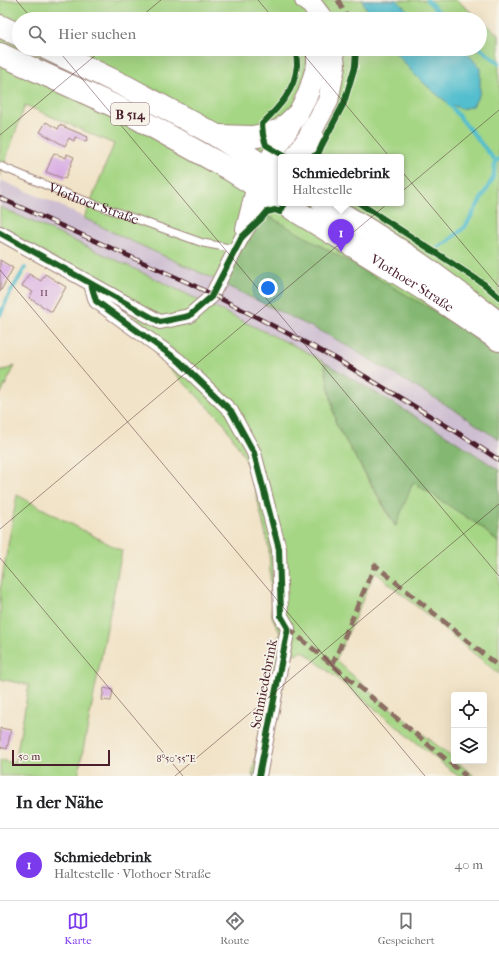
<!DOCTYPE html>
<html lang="de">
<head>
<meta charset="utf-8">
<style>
	:root { --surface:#fff; --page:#f6f6f6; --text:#202124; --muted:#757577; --line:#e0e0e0; --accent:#7c3aed }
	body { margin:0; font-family:"IM FELL French Canon",serif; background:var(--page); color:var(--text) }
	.controls { position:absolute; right:12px; bottom:12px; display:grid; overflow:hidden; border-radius:4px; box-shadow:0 4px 16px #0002 }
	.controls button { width:36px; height:36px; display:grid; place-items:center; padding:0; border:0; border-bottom:1px solid var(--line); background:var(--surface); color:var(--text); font:20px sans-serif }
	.scale { position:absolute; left:12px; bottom:10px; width:98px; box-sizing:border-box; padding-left:4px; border:2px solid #4a1f2b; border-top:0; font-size:11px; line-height:14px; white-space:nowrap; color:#4a1f2b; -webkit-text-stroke:3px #f7f3e8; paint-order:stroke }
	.you { position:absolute; left:268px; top:288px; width:14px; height:14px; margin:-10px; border:3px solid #fff; border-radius:50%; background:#1a73e8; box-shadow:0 0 0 6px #1a73e833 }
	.badge { display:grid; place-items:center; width:26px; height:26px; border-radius:50%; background:var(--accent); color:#fff; font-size:13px; font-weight:700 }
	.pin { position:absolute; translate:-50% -33px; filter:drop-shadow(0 1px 2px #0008) }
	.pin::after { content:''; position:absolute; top:21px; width:14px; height:12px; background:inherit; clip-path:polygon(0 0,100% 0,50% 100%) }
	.popup { position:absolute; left:278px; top:154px; width:126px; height:52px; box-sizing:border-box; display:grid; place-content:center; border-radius:4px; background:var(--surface); filter:drop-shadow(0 1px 3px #0005); font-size:13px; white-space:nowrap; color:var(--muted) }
	.popup b { font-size:15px; color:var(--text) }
	.popup::after { content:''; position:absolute; left:50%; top:100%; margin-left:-8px; border:8px solid transparent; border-top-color:var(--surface) }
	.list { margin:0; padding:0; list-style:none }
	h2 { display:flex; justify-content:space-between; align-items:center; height:52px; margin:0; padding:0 16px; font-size:17px }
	h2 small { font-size:13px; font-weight:400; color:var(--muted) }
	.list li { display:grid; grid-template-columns:26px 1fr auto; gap:12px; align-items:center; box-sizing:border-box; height:72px; padding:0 16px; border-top:1px solid var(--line) }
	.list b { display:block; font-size:15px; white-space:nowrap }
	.list p { margin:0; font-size:13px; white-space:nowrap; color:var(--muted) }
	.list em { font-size:13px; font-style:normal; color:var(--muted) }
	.icon { flex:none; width:22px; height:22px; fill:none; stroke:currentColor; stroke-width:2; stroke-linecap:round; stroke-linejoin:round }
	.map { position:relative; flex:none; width:499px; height:776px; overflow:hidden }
	.search { position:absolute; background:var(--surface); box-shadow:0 4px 16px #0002; left:12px; right:12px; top:12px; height:44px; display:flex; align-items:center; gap:10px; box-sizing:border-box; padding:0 14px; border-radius:22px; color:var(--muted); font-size:15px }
	.sheet { height:124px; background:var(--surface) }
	nav { display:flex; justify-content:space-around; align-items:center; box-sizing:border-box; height:56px; border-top:1px solid var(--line); background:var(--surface); font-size:11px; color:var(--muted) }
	nav a { display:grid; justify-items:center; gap:2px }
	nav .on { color:var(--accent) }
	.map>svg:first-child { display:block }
</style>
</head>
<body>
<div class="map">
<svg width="499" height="776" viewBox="0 0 499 776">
	<rect width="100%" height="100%" fill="#f7f3e8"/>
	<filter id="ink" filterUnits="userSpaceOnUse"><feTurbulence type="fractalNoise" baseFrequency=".025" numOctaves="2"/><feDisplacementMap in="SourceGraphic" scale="8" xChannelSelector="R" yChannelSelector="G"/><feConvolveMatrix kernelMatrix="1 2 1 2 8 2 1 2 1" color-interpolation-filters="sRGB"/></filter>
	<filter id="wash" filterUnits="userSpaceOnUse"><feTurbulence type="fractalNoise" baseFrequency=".012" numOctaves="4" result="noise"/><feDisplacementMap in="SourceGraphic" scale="16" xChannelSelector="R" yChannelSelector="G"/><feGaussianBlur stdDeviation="0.9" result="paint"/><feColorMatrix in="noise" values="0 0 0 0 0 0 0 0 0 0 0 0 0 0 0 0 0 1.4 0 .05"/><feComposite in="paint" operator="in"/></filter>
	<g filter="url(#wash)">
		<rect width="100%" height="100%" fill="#f1e3c7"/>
		<path fill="#cebed1" d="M 0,180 L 57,204 L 129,240 L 197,271 L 332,337 L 458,412 L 499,440 L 499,470 L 443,433 L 305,351 L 118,261 L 0,207 Z"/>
		<path fill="#a5d684" stroke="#787a58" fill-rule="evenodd" d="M 0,0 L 457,0 L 479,19 L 19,19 L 19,49 L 480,49 L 480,19 L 499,35 L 499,352 L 466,329 L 223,283 L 129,240 L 84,218 L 114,144 L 25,105 L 0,177 ZM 281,157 L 401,157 L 401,203 L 281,203 Z
			M 0,207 L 118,261 L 305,351 L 324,362 L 336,424 L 395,526 L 413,482 L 480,526 L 499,543 L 499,674 L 375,572 L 336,660 L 373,694 L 454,759 L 454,761 L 456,761 L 474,776 L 458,776 L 303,651 L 287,656 L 264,776 L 252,776 L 280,633 L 272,616 L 269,549 L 255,488 L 245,458 L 223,422 L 169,368 L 179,355 L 95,283 L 0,227 Z
			M 15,366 L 0,395 L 0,372 Z
			M 17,495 L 122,551 L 78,776 L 0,776 L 0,760 L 15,763 L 29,685 L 0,679 L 0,590 Z"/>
		<path fill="#84b772" stroke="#676b4e" d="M 260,211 L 466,329 L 499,352 L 499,440 L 458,412 L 332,337 L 223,284 Z
			M 324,362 L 443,433 L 499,470 L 499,543 L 480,526 L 413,482 L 396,526 L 336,424 Z"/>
		<path fill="#53becd" stroke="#4e6e7c" d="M 362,0 L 397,0 L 416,19 L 371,19 Z
			M 392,49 L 459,49 L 469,55 L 480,68 L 480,93 L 473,106 L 462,109 L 449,104 L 434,92 L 416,76 Z"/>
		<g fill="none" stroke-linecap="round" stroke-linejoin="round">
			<path stroke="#53becd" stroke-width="4" d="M 427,0 L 446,19
				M 480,48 L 499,63
				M 449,104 L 493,158 L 495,161
				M 438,247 L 446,243 L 465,227 L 492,180 L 494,174 L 495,161 L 499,159
				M 0,315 L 9,295 L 25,268"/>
		</g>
		<g id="blocks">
			<path fill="#d6a8e3" d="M 46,122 L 58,129 L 60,125 L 88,137 L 86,142 L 75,137 L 74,141 L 69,138 L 65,146 L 40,132 Z
				M 54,153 L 66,158 L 67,154 L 74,157 L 65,179 L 46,172 Z
				M 0,260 L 13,268 L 0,292 Z
				M 29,274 L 41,281 L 45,274 L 66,287 L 52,312 L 29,298 L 33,292 L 22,286 Z
				M 104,688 L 113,690 L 111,701 L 102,700 Z
				M 0,728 L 11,730 L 7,749 L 0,747 Z"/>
		</g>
	</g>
	<g filter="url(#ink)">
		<use href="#blocks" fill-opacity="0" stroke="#9e8179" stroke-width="1"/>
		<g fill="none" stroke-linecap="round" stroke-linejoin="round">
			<g stroke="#9e8179" stroke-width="9">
				<g id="lane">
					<path id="s1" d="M 0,166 L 72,196 L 203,243 L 235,249"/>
				</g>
			</g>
			<g stroke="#9e8179" stroke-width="16">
				<path id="street" d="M 243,229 L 254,185
					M 0,233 L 160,322 L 189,316 L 211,297 L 242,237 L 270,194
					M 91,284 L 96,301 L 179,361 L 231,411 L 254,453 L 279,549 L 281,616 L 288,628 L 259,776"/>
			</g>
			<g stroke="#9e8179" stroke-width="22">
				<path id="secondary" d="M 305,0 L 313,6 L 323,19
					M 295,157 L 312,131 L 328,101 L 335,66 L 333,49
					M 257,180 L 298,113 L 308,94 L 317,64 L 317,49"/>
			</g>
			<g stroke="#9e8179" stroke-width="24">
				<g id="primary">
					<path d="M 217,136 L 252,137 L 263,135 L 281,130 L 297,115"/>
					<path d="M 217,136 L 281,177"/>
					<path d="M 310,157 L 312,131"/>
					<path d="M 254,185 L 281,202"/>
					<path id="s2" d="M 283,203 L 425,290 L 499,340"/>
					<path d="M 323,203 C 353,220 382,238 410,257 C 440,278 470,301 499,323"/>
				</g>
			</g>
			<g stroke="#9e8179" stroke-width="24">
				<path id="highway" d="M 0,26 L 19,35
					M 48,49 L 127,87 L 217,136
					M 0,54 L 119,108 L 229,169 L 254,185"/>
			</g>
			<use href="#lane" stroke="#fff" stroke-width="7"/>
			<use href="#street" stroke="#fff" stroke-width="14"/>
			<use href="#secondary" stroke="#fff" stroke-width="20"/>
			<use href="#primary" stroke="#fff" stroke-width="22"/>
			<use href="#highway" stroke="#fff" stroke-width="22"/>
			<g stroke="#4a1f2b" stroke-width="4.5">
				<path id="rail" d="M 0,198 L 191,284 L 235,306 L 333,357 L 455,431 L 499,460"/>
			</g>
			<use href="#rail" stroke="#f7f3e8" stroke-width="3" stroke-dasharray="9" stroke-linecap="butt"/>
			<path stroke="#8d6e63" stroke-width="5" stroke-dasharray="10 5" stroke-linecap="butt" d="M 338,0 L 348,19
				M 288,628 L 466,776
				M 332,666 L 375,565 L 499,667"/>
			<g stroke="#f7f3e8" stroke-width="8">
				<path id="cycleway" d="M 286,157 L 266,145 L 263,135 L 262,124 C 279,107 295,91 297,65 C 297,60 296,54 296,49
					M 312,157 L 318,154 L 322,145 L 344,103 L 355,66 L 356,49
					M 359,203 L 484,284 L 499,297
					M 0,233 L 160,322 L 189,316 L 211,297 L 242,237 L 262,218 L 267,212 L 275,210 L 280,212 L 285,203
					M 91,284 L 96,301 L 179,361 L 231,411 L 254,453 L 279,549 L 281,616 L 288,628 L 259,776"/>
			</g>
			<use href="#cycleway" stroke="#1b5e20" stroke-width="6"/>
		</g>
	</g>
	<path fill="none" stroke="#4a1f2b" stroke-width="1" stroke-opacity="0.45" d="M 16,0 L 32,19M 258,0 L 274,19M 138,19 L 161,0M 57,49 L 499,576M 299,49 L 499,287M 0,135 L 103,49M 0,270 L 425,776M 0,529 L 499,110M 0,558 L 183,776M 175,776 L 499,504"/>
	<g text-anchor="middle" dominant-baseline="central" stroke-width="3.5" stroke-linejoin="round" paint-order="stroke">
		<g font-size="12" fill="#6d4159">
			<text x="44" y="292">11</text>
		</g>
		<rect fill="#f7f3e8" stroke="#7e5f64" stroke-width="1" x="111" y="103" width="38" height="22" rx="3"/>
		<g font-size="13" font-weight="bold" fill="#4a1f2b">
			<text x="130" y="114">B 514</text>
		</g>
		<g font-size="14" fill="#4a1f2b" stroke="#f7f3e8">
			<text stroke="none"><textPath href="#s1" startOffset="101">Vlothoer Straße</textPath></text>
			<text stroke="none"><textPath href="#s2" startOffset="152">Vlothoer Straße</textPath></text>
			<text transform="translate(264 684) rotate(-79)">Schmiedebrink</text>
		</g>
	</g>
	<g font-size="10" text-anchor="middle" fill="#4a1f2b" stroke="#f7f3e8" stroke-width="3.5" stroke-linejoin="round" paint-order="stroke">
		<text x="176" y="762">8°50'55"E</text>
	</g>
</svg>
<div class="controls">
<button><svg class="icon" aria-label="locate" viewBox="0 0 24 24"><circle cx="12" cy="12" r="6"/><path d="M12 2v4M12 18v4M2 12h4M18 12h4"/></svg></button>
<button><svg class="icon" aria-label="layers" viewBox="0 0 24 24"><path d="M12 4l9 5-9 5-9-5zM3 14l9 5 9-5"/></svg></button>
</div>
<div class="scale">50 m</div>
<div class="you"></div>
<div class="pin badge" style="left:341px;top:252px">1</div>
<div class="popup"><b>Schmiedebrink</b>Haltestelle</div>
<div class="search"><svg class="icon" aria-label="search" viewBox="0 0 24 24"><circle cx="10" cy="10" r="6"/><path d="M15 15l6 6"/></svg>Hier suchen</div>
</div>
<section class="sheet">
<h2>In der Nähe<small></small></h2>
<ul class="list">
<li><span class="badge">1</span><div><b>Schmiedebrink</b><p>Haltestelle · Vlothoer Straße</p></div><em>40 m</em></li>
</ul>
</section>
<nav>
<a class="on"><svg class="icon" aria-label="map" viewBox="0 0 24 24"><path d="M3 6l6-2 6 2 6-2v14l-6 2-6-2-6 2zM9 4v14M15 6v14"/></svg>Karte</a>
<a><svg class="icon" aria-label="directions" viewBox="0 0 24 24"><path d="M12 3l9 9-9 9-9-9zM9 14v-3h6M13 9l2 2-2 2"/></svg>Route</a>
<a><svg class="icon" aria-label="saved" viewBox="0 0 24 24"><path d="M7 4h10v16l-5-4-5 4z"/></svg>Gespeichert</a>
</nav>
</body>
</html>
